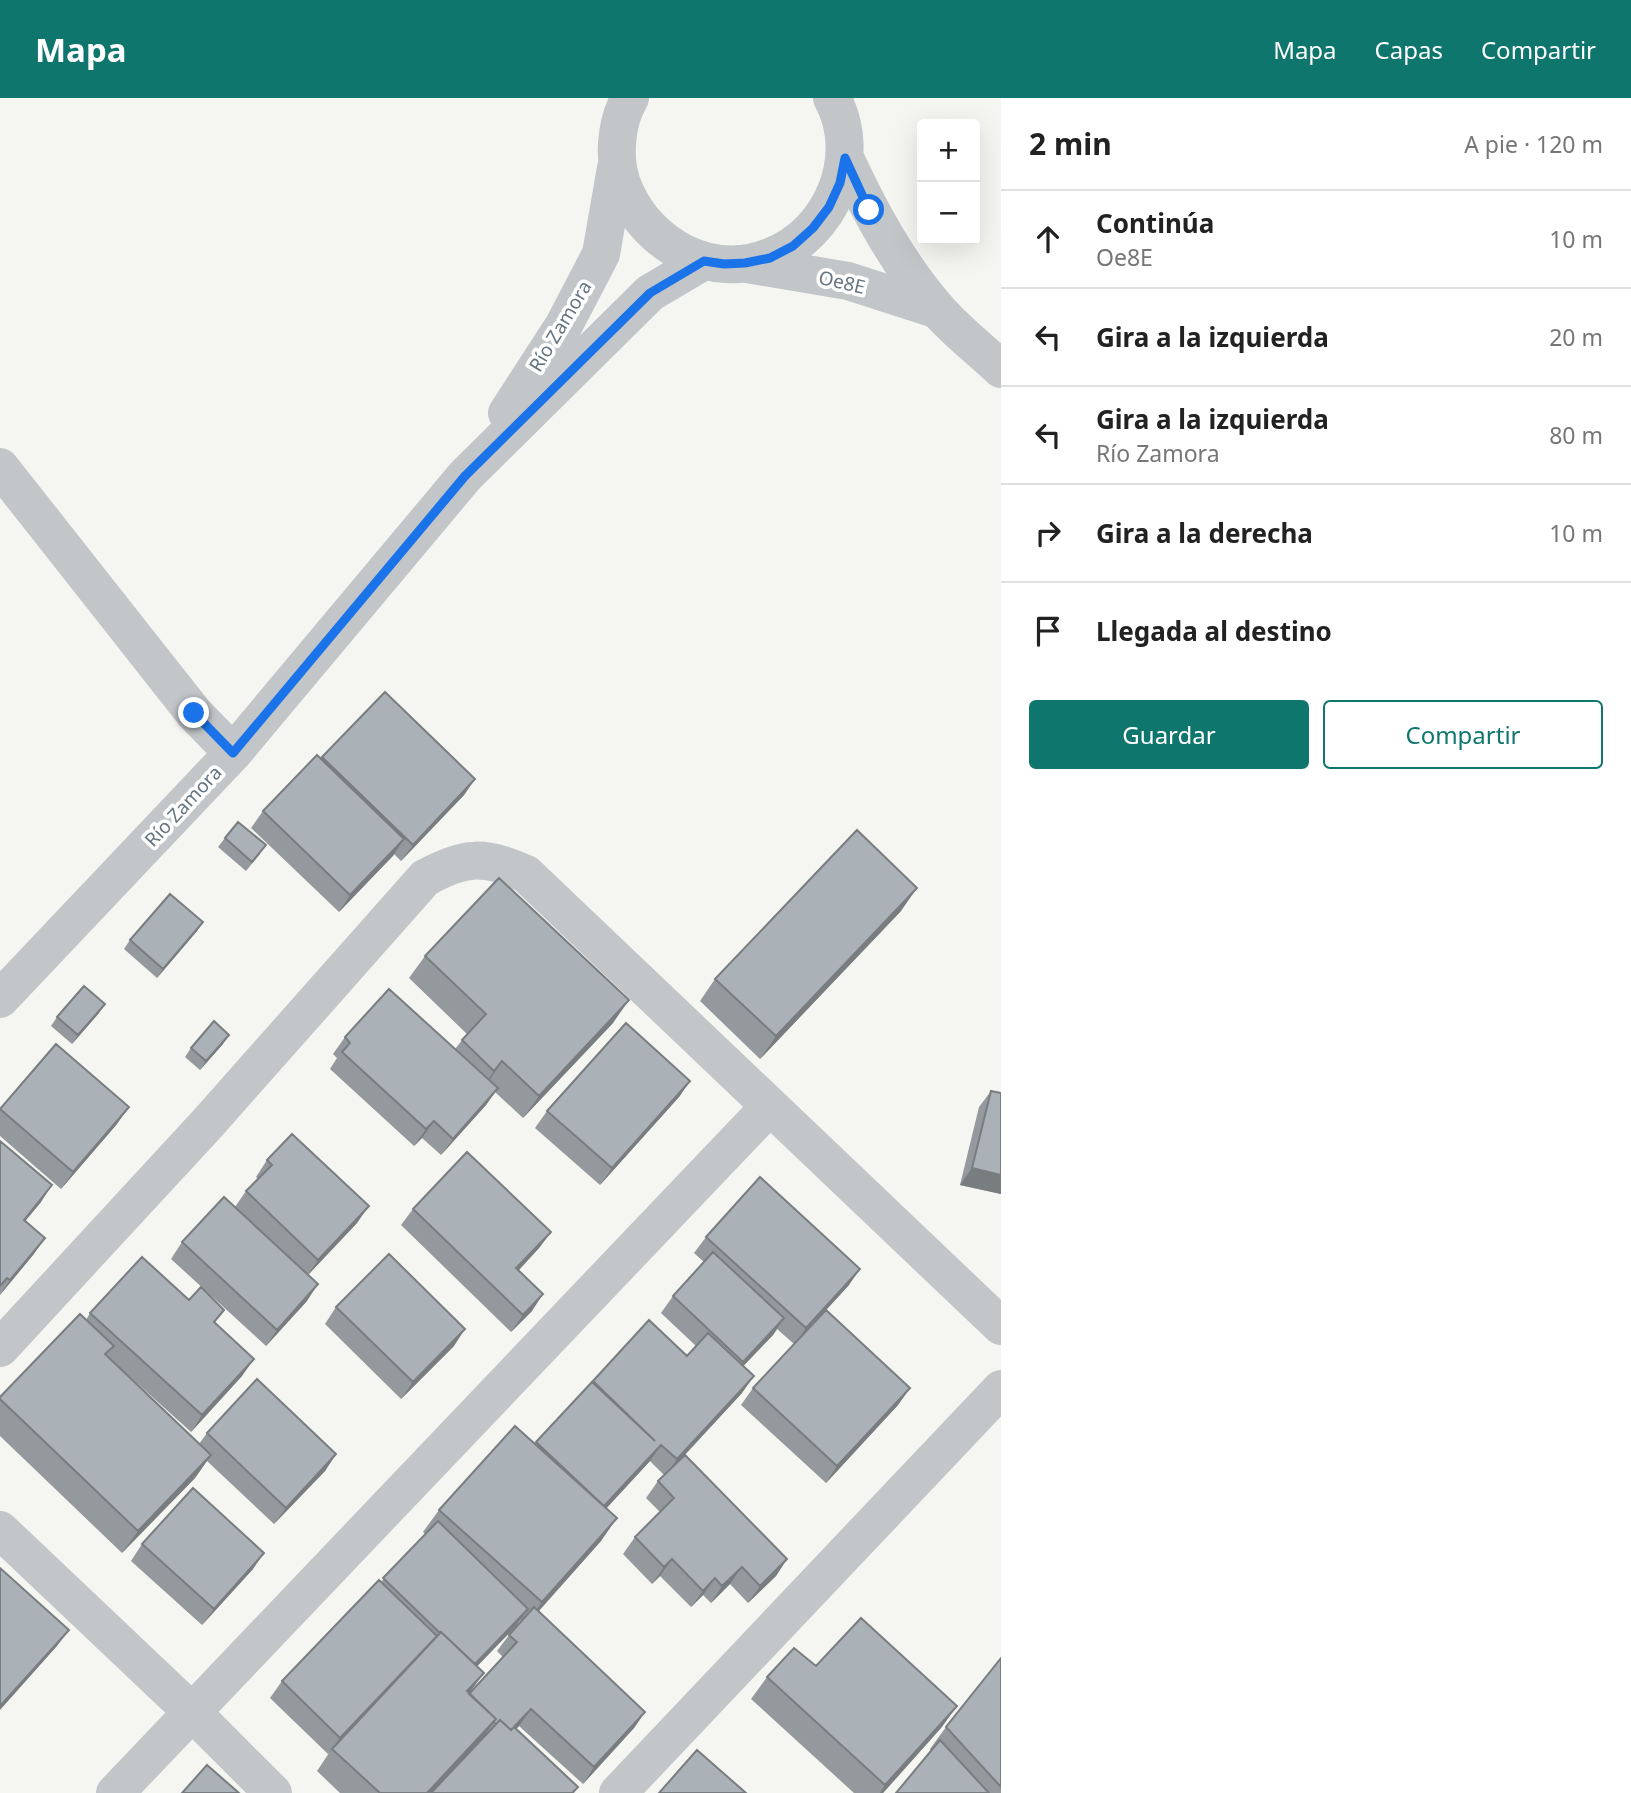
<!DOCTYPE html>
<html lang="es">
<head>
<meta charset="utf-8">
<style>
	:root { --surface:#fff; --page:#f2f2f2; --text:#222; --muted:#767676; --line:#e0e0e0; --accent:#0f766e }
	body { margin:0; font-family:"Noto Sans",sans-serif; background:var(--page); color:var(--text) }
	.controls { position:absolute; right:21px; top:21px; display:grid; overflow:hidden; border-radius:7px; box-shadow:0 7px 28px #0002 }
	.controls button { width:63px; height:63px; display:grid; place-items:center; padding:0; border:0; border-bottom:2px solid var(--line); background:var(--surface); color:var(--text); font:35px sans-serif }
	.stop { position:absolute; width:21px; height:21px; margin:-16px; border:5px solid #1a73e8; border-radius:50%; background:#fff }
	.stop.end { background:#1a73e8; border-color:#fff; box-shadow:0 2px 7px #0008 }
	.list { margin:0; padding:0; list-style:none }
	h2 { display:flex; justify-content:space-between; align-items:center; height:91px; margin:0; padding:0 28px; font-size:30px }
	h2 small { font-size:23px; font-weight:400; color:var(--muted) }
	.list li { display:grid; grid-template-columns:46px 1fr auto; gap:21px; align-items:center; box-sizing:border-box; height:98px; padding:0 28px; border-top:2px solid var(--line) }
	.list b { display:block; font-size:26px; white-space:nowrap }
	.list p { margin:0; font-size:23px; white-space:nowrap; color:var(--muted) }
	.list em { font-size:23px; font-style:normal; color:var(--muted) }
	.actions { display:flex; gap:14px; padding:21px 28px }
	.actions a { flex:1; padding:16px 0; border:2px solid var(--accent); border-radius:7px; text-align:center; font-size:24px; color:var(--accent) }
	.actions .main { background:var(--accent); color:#fff }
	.icon { flex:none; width:38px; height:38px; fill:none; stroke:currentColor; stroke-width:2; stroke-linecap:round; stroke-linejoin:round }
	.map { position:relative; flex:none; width:1001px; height:1695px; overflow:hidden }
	header { display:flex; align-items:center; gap:42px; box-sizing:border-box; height:98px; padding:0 35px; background:var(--accent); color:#fff }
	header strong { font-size:33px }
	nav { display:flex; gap:38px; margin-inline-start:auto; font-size:24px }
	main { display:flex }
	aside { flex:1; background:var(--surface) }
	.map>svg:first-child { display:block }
</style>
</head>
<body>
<header>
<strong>Mapa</strong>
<nav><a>Mapa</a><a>Capas</a><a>Compartir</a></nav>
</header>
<main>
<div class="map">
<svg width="1001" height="1695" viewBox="0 0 1001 1695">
	<rect width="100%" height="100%" fill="#f5f5f1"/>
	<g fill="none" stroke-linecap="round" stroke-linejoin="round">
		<path stroke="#c2c6c9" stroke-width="38" d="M 630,0 C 615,25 612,66 625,93 C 649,148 711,182 770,159 C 832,136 864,58 832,0
			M 845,60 C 870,114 898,166 938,212 C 956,233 980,251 1001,271
			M 747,166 L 848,183 L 938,212
			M 507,315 L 564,227 L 601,156 L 616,70
			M 0,369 L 194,615 L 233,655
			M 0,901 L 233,655 L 465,378 L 650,195 L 704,163
			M 0,1250 L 207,1026 L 425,780 C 465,758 485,757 526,776 L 1001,1228
			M 0,1432 L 191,1613 L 273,1695
			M 115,1695 L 770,1008
			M 618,1695 L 1001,1291"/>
	</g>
	<path fill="#93999d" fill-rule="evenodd" d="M 322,659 L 475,681 L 464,697 L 401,763 L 394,756 L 339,814 L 251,730 L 263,713 Z
		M 225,740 L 260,756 L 246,773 L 218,749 Z
		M 901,813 L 760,961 L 700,903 L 715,881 Z
		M 197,833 L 157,880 L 124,851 L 130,842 Z
		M 425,858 L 613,925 L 523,1020 L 495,994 L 486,1007 L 441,1057 L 422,1040 L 414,1048 L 330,971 L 337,960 L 333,956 L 345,939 L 455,951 L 467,936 L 409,880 Z
		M 99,915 L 72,946 L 51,928 L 57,919 Z
		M 223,946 L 200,972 L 185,959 L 191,950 Z
		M 690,983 L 679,999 L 600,1087 L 535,1030 L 547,1013 Z
		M 991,993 L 1001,995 L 1001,1096 L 960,1087 L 979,1009 Z
		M 0,1011 L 117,1026 L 61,1091 L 0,1038 Z
		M 0,1043 L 41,1104 L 25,1123 L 45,1140 L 33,1157 L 0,1197 Z
		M 267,1062 L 357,1125 L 308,1177 L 307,1203 L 266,1248 L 171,1161 L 182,1144 L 235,1109 L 246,1093 L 258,1081 L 256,1079 Z
		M 413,1111 L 551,1134 L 539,1150 L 519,1172 L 532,1213 L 511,1234 L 401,1127 Z
		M 706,1139 L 849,1187 L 826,1212 L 910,1290 L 898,1307 L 826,1385 L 741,1307 L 753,1290 L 794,1246 L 777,1231 L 773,1237 L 743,1268 L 742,1295 L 683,1359 L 787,1461 L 776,1478 L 748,1505 L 730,1486 L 711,1505 L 703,1497 L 691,1509 L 660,1478 L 652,1486 L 623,1456 L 635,1439 L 660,1414 L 646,1400 L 658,1383 L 664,1377 L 650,1363 L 606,1410 L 601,1443 L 539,1513 L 645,1614 L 634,1630 L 583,1686 L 519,1628 L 516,1631 L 578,1689 L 574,1695 L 340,1695 L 317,1673 L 329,1655 L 328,1656 L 270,1600 L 282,1583 L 381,1484 L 425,1436 L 423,1434 L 439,1412 L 535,1346 L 649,1222 L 687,1258 L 696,1248 L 661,1215 L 673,1198 L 704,1164 L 694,1155 ZM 520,1522 L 521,1523 L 509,1537 L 497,1553 L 503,1559 L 470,1594 L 477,1568 L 516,1528 Z
		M 336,1209 L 454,1248 L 401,1301 L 325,1226 Z
		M 90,1215 L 215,1225 L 242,1278 L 191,1334 L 107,1258 L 199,1346 L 207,1335 L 336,1356 L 325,1373 L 274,1426 L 207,1363 L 195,1380 L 122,1455 L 0,1338 L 0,1299 L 86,1222 Z
		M 142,1446 L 253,1471 L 202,1527 L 131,1463 Z
		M 1001,1560 L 1001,1695 L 896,1695 L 931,1653 L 930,1651 L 946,1629 Z
		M 816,1568 L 957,1608 L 941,1630 L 883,1695 L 854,1695 L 751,1601 L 767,1579 Z"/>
	<path fill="#787d80" d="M 475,681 L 464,697 L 401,763 L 413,747 Z
		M 404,741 L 393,758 L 339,814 L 350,797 Z
		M 917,790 L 901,813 L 760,961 L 776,938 Z
		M 203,824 L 197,833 L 157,880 L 163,871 Z
		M 629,902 L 613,925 L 523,1020 L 539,998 Z
		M 105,906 L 99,915 L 72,946 L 78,937 Z
		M 229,937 L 223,946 L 200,972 L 206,963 Z
		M 502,963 L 487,986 L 479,995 L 494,973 Z
		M 690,983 L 679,999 L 600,1087 L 612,1070 Z
		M 498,990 L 486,1007 L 441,1057 L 453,1041 Z
		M 129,1009 L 117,1026 L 61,1091 L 73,1074 Z
		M 434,1023 L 422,1040 L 414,1048 L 426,1031 Z
		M 972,1070 L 1001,1077 L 1001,1096 L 960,1087 Z
		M 52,1087 L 41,1104 L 12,1139 L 24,1122 Z
		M 369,1108 L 357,1125 L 307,1178 L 318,1162 Z
		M 551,1134 L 539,1150 L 505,1187 L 516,1170 Z
		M 45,1140 L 33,1157 L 0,1197 L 10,1182 Z
		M 860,1171 L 849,1187 L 795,1246 L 806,1230 Z
		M 318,1186 L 307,1203 L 266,1248 L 277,1232 Z
		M 543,1196 L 532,1213 L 511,1234 L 523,1217 Z
		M 784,1220 L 773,1237 L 731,1281 L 743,1264 Z
		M 465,1231 L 454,1248 L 401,1301 L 413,1284 Z
		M 254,1261 L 242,1278 L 191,1334 L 202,1317 Z
		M 754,1278 L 742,1295 L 665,1378 L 677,1361 Z
		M 910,1290 L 898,1307 L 826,1385 L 837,1368 Z
		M 661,1347 L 650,1363 L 593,1425 L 604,1408 Z
		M 336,1356 L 325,1373 L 274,1426 L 286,1410 Z
		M 211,1357 L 195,1380 L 122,1455 L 138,1433 Z
		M 617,1420 L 601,1443 L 526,1527 L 542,1504 Z
		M 264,1455 L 253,1471 L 202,1527 L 214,1511 Z
		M 672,1461 L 660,1478 L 652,1486 L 664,1469 Z
		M 787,1461 L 776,1478 L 748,1505 L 760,1488 Z
		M 742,1469 L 730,1486 L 711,1505 L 722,1488 Z
		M 715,1480 L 703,1497 L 691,1509 L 703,1493 Z
		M 528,1511 L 516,1528 L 462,1584 L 474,1568 Z
		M 69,1532 L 57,1548 L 0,1612 L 0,1608 Z
		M 437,1538 L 332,1651 L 328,1656 L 340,1640 Z
		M 484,1575 L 468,1597 L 467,1593 Z
		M 957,1608 L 941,1630 L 883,1695 L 880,1695 L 885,1687 Z
		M 531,1611 L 519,1628 L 495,1653 L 507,1636 Z
		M 645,1614 L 634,1630 L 583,1686 L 594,1669 Z
		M 496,1621 L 480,1644 L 432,1695 L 427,1695 Z"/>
	<path fill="#abb2b7" stroke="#787d80" stroke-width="2" d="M 385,594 L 475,681 L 413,747 L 322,659 Z
		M 317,657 L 404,741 L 350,797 L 263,713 Z
		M 238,724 L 266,747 L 252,764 L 225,740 Z
		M 857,732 L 917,790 L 776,938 L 715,881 Z
		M 499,780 L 629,902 L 539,998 L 502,963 L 494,973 L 462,942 L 486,916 L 425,858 Z
		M 170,796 L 203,824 L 163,871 L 130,842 Z
		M 84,888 L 105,906 L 78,937 L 57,919 Z
		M 389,891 L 498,990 L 453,1041 L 434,1023 L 426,1031 L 342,954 L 350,945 L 345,939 Z
		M 214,923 L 229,937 L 206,963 L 191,950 Z
		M 626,925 L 690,983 L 612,1070 L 547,1013 Z
		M 56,946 L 129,1009 L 73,1074 L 0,1011 Z
		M 991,993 L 1001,995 L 1001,1077 L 972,1070 Z
		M 292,1036 L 369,1108 L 318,1162 L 246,1093 L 272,1067 L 267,1062 Z
		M 0,1043 L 52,1087 L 24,1122 L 45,1140 L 10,1182 L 7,1180 L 0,1188 Z
		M 467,1054 L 551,1134 L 516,1170 L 543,1196 L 523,1217 L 413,1111 Z
		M 760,1079 L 860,1171 L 806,1230 L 706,1139 Z
		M 224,1099 L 318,1186 L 277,1232 L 182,1144 Z
		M 713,1154 L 784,1220 L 743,1264 L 673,1198 Z
		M 389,1156 L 465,1231 L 413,1284 L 336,1209 Z
		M 142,1159 L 189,1202 L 201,1189 L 224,1212 L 214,1224 L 254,1261 L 202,1317 L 90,1215 Z
		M 826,1212 L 910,1290 L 837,1368 L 753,1290 Z
		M 80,1216 L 114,1248 L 105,1256 L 211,1357 L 138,1433 L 0,1301 L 0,1299 Z
		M 649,1222 L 687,1258 L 708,1235 L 754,1278 L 677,1361 L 661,1347 L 604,1408 L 536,1344 L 592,1284 L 655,1343 L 593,1283 Z
		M 257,1281 L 336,1356 L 286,1410 L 207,1335 Z
		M 515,1328 L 617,1420 L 542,1504 L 439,1412 Z
		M 685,1357 L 787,1461 L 760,1488 L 742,1469 L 722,1488 L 715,1480 L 703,1493 L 672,1461 L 664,1469 L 635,1439 L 674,1400 L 658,1383 Z
		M 193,1390 L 264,1455 L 214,1511 L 142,1446 Z
		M 438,1423 L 528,1511 L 475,1566 L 441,1534 L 440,1535 L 383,1480 Z
		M 0,1470 L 69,1532 L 0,1608 Z
		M 379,1482 L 437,1538 L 340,1640 L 282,1583 Z
		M 534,1509 L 645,1614 L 594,1669 L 531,1611 L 511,1632 L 500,1622 L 496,1626 L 493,1624 L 496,1621 L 469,1596 L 517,1544 L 509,1537 Z
		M 861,1520 L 957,1608 L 885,1687 L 767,1579 L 794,1550 L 816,1568 Z
		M 441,1534 L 484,1575 L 467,1593 L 496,1621 L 427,1695 L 380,1695 L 332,1651 Z
		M 1001,1560 L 1001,1689 L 946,1629 Z
		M 500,1622 L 511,1632 L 514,1629 L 578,1689 L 572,1695 L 431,1695 Z
		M 940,1642 L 989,1695 L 896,1695 Z
		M 697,1652 L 746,1695 L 659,1695 Z
		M 207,1667 L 239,1695 L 182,1695 Z"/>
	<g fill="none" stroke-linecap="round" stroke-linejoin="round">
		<path stroke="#1a73e8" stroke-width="9" d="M 194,615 L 233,655 L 465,378 L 650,195 L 704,163 L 724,166 L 745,165 L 770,160 L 793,148 L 813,130 L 829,109 L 840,85 L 845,60 L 869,112"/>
	</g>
	<g text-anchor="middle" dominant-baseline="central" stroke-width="7" stroke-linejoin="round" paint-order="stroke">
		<g font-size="19" fill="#647482" stroke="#fff">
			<text transform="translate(842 184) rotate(13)">Oe8E</text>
			<text transform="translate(560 228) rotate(-59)">Río Zamora</text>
			<text transform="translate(183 708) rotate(-47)">Río Zamora</text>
		</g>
	</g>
</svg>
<div class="controls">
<button>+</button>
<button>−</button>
</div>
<div class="stop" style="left:869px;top:112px"></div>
<div class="stop end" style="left:194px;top:615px"></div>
</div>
<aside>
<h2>2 min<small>A pie · 120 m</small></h2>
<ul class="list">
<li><svg class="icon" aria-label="ahead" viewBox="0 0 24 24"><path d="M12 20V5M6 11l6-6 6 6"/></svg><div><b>Continúa</b><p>Oe8E</p></div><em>10 m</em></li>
<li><svg class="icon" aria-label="left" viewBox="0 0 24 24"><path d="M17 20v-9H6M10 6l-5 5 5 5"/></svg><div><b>Gira a la izquierda</b></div><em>20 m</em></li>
<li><svg class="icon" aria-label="left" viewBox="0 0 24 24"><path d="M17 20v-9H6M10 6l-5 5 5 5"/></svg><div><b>Gira a la izquierda</b><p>Río Zamora</p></div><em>80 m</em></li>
<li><svg class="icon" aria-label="right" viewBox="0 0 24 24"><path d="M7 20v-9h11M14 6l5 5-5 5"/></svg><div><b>Gira a la derecha</b></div><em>10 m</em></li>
<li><svg class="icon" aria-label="arrive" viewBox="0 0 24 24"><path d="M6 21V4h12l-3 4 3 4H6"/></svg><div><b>Llegada al destino</b></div></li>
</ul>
<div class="actions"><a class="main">Guardar</a><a>Compartir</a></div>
</aside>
</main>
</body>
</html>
